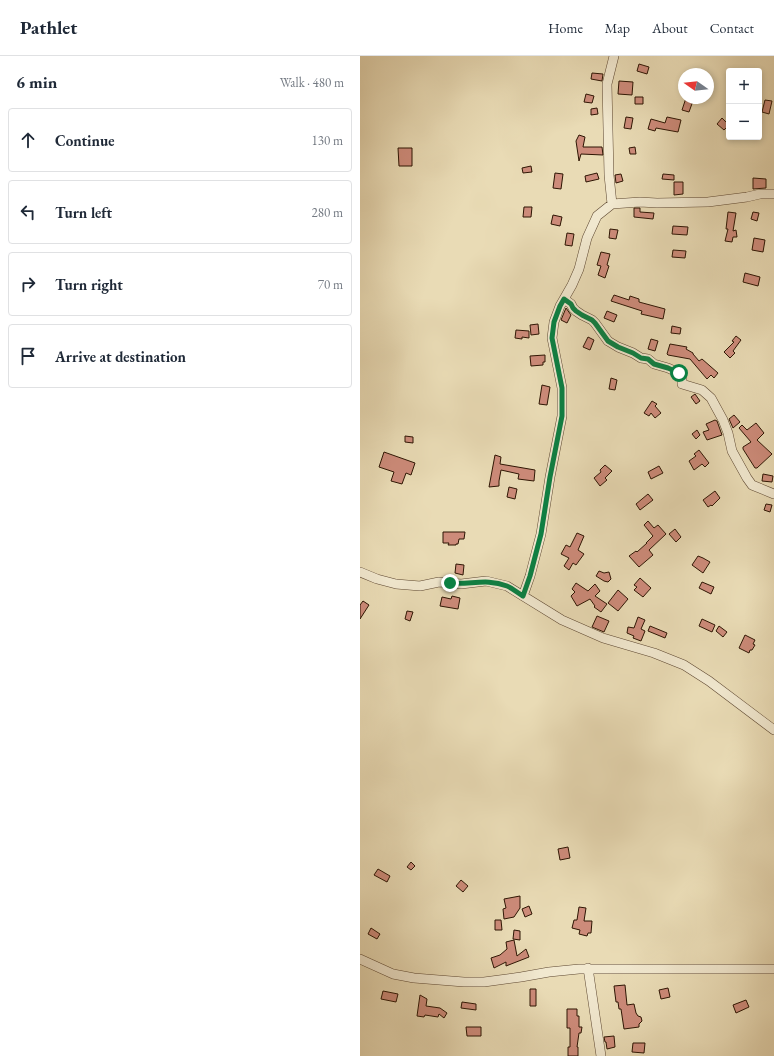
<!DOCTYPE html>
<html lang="en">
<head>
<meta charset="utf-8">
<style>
	:root { --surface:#fff; --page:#f2f2f3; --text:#1f2937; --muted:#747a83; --line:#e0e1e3 }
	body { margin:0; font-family:"EB Garamond",serif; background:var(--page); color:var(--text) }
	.controls { position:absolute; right:12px; top:12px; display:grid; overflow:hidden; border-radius:4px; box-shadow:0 2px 6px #0003 }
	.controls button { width:36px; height:36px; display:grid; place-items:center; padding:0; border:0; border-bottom:1px solid var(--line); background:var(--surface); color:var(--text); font:20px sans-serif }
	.compass { position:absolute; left:318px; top:12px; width:36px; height:36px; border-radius:50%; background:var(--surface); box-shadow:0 2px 6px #0003; rotate:284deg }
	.stop { position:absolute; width:12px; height:12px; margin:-9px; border:3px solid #0b8043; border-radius:50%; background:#fff }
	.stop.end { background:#0b8043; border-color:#fff; box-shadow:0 1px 4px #0008 }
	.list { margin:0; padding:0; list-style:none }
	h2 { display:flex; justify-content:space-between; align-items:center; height:52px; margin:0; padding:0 16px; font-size:17px }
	h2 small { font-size:13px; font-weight:400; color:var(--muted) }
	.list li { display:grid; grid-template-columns:26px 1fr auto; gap:12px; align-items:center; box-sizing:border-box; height:64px; margin:0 8px 8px; padding:0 8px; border:1px solid var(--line); border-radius:4px }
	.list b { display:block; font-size:15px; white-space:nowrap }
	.list em { font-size:13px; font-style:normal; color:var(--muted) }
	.icon { flex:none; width:22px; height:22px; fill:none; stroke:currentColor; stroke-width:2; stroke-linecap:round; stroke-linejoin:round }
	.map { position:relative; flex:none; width:414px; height:1000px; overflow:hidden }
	header { display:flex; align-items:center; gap:24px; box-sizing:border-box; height:56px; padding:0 20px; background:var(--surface); border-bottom:1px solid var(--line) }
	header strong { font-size:19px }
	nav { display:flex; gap:22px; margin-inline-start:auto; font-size:14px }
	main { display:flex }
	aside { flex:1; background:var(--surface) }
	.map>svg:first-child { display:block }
</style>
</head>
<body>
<header>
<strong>Pathlet</strong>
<nav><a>Home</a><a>Map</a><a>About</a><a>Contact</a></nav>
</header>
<main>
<aside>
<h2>6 min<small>Walk · 480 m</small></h2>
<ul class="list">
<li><svg class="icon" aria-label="ahead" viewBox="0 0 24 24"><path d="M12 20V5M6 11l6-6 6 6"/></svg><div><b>Continue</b></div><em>130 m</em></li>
<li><svg class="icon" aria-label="left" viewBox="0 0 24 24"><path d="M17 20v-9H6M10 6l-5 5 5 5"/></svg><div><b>Turn left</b></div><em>280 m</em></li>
<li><svg class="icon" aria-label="right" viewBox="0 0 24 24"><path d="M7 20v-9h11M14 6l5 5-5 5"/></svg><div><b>Turn right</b></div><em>70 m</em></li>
<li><svg class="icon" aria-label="arrive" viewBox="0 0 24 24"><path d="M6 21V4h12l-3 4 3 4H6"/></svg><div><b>Arrive at destination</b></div></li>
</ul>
</aside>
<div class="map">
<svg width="414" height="1000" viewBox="0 0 414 1000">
	<rect width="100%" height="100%" fill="#e9dbb5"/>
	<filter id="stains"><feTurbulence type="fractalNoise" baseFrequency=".005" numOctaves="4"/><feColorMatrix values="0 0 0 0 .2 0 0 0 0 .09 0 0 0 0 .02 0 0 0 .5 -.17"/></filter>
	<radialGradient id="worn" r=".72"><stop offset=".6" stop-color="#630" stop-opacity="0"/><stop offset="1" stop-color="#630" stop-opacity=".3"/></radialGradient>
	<path fill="#cd8b7a" stroke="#2d1503" d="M 279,8 L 289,11 L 287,18 L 277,15 Z
		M 232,17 L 243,18 L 242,25 L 231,23 Z
		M 259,25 L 273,26 L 272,39 L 258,38 Z
		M 226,38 L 234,40 L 232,47 L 224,46 Z
		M 275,41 L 283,41 L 283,48 L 275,48 Z
		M 326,42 L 334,42 L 329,56 L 322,54 Z
		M 405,44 L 412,45 L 409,58 L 402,56 Z
		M 237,52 L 238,58 L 231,59 L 231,53 Z
		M 266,61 L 273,62 L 271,73 L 264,72 Z
		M 307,61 L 321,64 L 318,76 L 296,72 L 295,75 L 288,73 L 291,63 L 305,67 Z
		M 362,62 L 369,69 L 364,74 L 357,68 Z
		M 219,79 L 225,81 L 223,91 L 242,91 L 243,99 L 221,98 L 219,105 L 216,85 Z
		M 275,91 L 276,98 L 270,98 L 269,92 Z
		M 38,92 L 52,92 L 52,110 L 39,110 Z
		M 171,110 L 172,116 L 163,117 L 162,112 Z
		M 195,117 L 203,118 L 201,133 L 193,132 Z
		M 237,117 L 239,123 L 226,126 L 225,120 Z
		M 261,118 L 263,125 L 256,127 L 255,119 Z
		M 303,118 L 314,119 L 314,124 L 302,123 Z
		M 393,122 L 406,123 L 406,132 L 393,133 Z
		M 314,126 L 323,126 L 323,138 L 314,139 Z
		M 164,151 L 172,151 L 171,161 L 163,161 Z
		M 274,152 L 280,152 L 280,156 L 294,157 L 293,163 L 274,161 Z
		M 368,156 L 376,157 L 373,175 L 376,174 L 377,181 L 373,181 L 372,186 L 365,185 L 368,173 L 366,173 Z
		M 393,156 L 399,157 L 397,165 L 391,163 Z
		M 193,159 L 202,161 L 200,170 L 191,168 Z
		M 313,170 L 328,171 L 327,179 L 312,178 Z
		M 250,173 L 258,174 L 256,183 L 249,182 Z
		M 207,177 L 214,178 L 212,190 L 205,189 Z
		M 394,182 L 405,184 L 403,196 L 392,194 Z
		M 313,194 L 326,195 L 325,202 L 312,201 Z
		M 241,196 L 250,198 L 247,209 L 249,210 L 245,222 L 238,219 L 241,210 L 237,209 Z
		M 385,217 L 400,221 L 398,230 L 383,226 Z
		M 254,239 L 269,244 L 270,240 L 279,243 L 279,246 L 305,253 L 303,263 L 281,258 L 282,255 L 251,245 Z
		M 206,252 L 211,259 L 207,267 L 201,264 Z
		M 247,255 L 257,259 L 254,266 L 244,262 Z
		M 178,268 L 179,278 L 171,279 L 170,269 Z
		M 312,270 L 321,272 L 320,278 L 311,277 Z
		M 156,274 L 169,275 L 169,282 L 162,281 L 162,283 L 155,282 Z
		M 376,280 L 381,284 L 373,295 L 375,297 L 370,302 L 364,296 L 374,286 L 372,285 Z
		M 228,281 L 234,284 L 230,294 L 223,291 Z
		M 291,283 L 298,285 L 295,295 L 288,293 Z
		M 310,288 L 327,291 L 326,293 L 333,297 L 333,298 L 339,305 L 342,303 L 358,317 L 354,322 L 351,319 L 347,323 L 330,303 L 308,299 L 307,298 Z
		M 185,299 L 185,306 L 183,306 L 183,309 L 171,310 L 170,300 Z
		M 251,322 L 257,324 L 255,334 L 249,333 Z
		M 182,329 L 190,331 L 187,349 L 179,348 Z
		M 335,338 L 340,345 L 336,348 L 331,341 Z
		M 292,345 L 297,348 L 295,350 L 301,357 L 295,362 L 291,357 L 289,360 L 284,357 Z
		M 374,359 L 380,366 L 373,372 L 369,363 Z
		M 355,364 L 357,365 L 362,379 L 347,384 L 343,376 L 349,374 L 346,368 Z
		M 396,367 L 404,377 L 397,384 L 412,398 L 397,412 L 395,412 L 383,393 L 383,391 L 391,386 L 379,372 L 382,369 L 387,374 Z
		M 337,374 L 340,379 L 336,383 L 332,378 Z
		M 45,380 L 53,381 L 53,387 L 45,386 Z
		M 339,394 L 349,407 L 345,411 L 342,408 L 334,414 L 329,405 L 336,400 L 334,398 Z
		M 24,396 L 55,407 L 51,419 L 46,417 L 42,428 L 31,425 L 34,416 L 19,411 Z
		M 135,399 L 141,401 L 140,408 L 175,414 L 174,425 L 158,423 L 159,418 L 141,414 L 139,425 L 139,430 L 129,431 Z
		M 245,409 L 252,415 L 245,422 L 247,424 L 240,430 L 234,422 L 241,416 L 240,414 Z
		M 299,410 L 303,417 L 291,423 L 288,416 Z
		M 403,418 L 413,420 L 412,426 L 402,425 Z
		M 149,431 L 157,433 L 155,443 L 147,441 Z
		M 355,435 L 360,442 L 352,450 L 351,449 L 348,451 L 343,444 Z
		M 288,438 L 293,444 L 280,454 L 276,448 Z
		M 406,448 L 412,449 L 410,456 L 404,454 Z
		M 288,465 L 294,472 L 298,469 L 306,478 L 289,494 L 293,499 L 279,511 L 269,500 L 276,495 L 277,496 L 287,487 L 286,487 L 293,480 L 284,469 Z
		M 315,473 L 321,481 L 316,486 L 309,478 Z
		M 83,476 L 105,476 L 104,483 L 99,483 L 98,488 L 96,488 L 96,489 L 88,489 L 89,487 L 83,487 Z
		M 217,477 L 224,480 L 218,494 L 224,498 L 216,509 L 213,507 L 209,514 L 204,510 L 209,502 L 201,498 L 206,489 L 210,491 Z
		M 338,500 L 343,502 L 350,506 L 343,517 L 332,509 Z
		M 96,508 L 104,509 L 103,519 L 95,517 Z
		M 239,515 L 244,517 L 249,516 L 251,523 L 248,526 L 244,525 L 236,520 Z
		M 280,522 L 291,532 L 283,541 L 274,534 L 277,531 L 274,529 Z
		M 342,526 L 354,531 L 351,538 L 339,532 Z
		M 216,527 L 228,535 L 235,528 L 240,535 L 235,540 L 247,548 L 241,556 L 234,551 L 235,550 L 230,543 L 217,550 L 211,540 L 215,536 L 212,533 Z
		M 258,534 L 268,543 L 258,555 L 248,547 Z
		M 92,540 L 100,542 L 98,553 L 80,550 L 82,541 L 91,543 Z
		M 3,545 L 9,549 L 0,563 L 0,549 Z
		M 47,555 L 53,556 L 50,565 L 45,563 Z
		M 237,560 L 249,565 L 244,576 L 232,571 Z
		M 278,561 L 285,564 L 281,573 L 285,575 L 281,585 L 273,582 L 274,580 L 267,577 L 268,571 L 274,572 Z
		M 342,563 L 355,569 L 352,576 L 339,570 Z
		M 290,570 L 307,577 L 305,582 L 288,575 Z
		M 359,570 L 367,576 L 363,581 L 356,575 Z
		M 385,579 L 395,584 L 393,588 L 395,589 L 392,594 L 390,594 L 389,597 L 379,592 Z
		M 208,791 L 210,802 L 200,804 L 198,793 Z
		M 51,806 L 55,810 L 51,814 L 47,811 Z
		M 18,813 L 30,820 L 27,826 L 14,819 Z
		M 101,824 L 108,830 L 103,836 L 96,830 Z
		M 160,840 L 160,852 L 154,861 L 144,863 L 143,853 L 146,852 L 144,843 Z
		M 169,850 L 172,858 L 165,861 L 162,853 Z
		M 219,851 L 226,852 L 224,865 L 232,865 L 231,877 L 228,877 L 227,880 L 219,878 L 220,874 L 212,872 L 214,864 L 217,864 Z
		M 135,864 L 141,864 L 142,874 L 135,874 Z
		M 11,872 L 20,878 L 17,883 L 8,878 Z
		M 154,874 L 160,875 L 160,884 L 153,883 Z
		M 154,884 L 157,900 L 166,893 L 169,901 L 146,910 L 146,906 L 134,912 L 131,902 L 140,899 L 147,893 L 146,886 Z
		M 265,929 L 267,949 L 274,948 L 276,957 L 278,960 L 281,961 L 282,965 L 279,968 L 279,971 L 264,973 L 261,953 L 259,953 L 258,946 L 256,946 L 254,930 Z
		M 308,932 L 310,941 L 301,943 L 299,934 Z
		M 170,933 L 176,933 L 176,950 L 170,950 Z
		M 23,935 L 38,938 L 36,946 L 21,943 Z
		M 60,939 L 67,943 L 66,950 L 80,952 L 87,957 L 84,962 L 79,958 L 78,961 L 65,959 L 64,961 L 57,960 Z
		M 386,944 L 389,951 L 376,957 L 373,949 Z
		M 102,946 L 116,948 L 116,954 L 101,952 Z
		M 207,953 L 217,953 L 217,960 L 219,960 L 219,971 L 222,971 L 221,977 L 219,977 L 217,991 L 218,991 L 218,1000 L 208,1000 L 208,991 L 210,991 L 210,972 L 207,972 Z
		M 106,971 L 121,971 L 121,980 L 107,980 Z
		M 254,980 L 255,991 L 247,993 L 246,986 L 245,986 L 244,981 Z
		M 273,987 L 285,987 L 284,997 L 272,996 Z"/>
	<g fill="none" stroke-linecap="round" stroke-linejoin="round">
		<g stroke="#5c4630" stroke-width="10">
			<path id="minor" d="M 252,148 L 249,119 L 247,28 L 254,0
				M 204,243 L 211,248 L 213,252 L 216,255 L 222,259 L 232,264 L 235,267 L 248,285 L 258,291 L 273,297 L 281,302 L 288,303 L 294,308 L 308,312 L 319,317 L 322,323 L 322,328 L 342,334 L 351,342 L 363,364 L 368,377 L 372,395 L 387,422 L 392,429 L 414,438
				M 0,516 L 17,523 L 36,528 L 60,530 L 79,526 L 101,528 L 126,525 L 147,530 L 202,564 L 243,582 L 294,597 L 324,609 L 349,625 L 414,674
				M 163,540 L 170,520 L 181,478 L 190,421 L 202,360 L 202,332 L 192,282 L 194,266 L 200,250 L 212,229 L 219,213 L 227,182 L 237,160 L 252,148 L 280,146 L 297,147 L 348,146 L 387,141 L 400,138 L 414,138
				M 0,903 L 33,918 L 54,922 L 104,926 L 124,926 L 161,921 L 189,916 L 219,913 L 414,913
				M 228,912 L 241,1000"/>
		</g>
		<use href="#minor" stroke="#f1e8cf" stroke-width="9"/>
	</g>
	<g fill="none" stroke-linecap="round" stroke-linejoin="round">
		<path stroke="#0b8043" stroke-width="5" d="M 90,527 C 110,529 127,522 147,530 C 152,532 158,537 163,540 L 170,520 L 181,478 L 190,421 L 202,360 L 202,332 L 192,282 L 194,266 L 200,250 L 204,243 L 211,248 L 213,252 L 216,255 L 222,259 L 232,264 L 235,267 L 248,285 L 258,291 L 273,297 L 281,302 L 288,303 L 294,308 L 308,312 L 319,317"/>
	</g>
	<rect width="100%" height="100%" filter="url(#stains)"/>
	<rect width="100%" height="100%" fill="url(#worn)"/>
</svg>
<div class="controls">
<button>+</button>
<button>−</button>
</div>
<svg class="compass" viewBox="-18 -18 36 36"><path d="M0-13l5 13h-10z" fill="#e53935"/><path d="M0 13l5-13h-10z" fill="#747a83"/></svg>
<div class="stop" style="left:319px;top:317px"></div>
<div class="stop end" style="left:90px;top:527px"></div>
</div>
</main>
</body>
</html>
